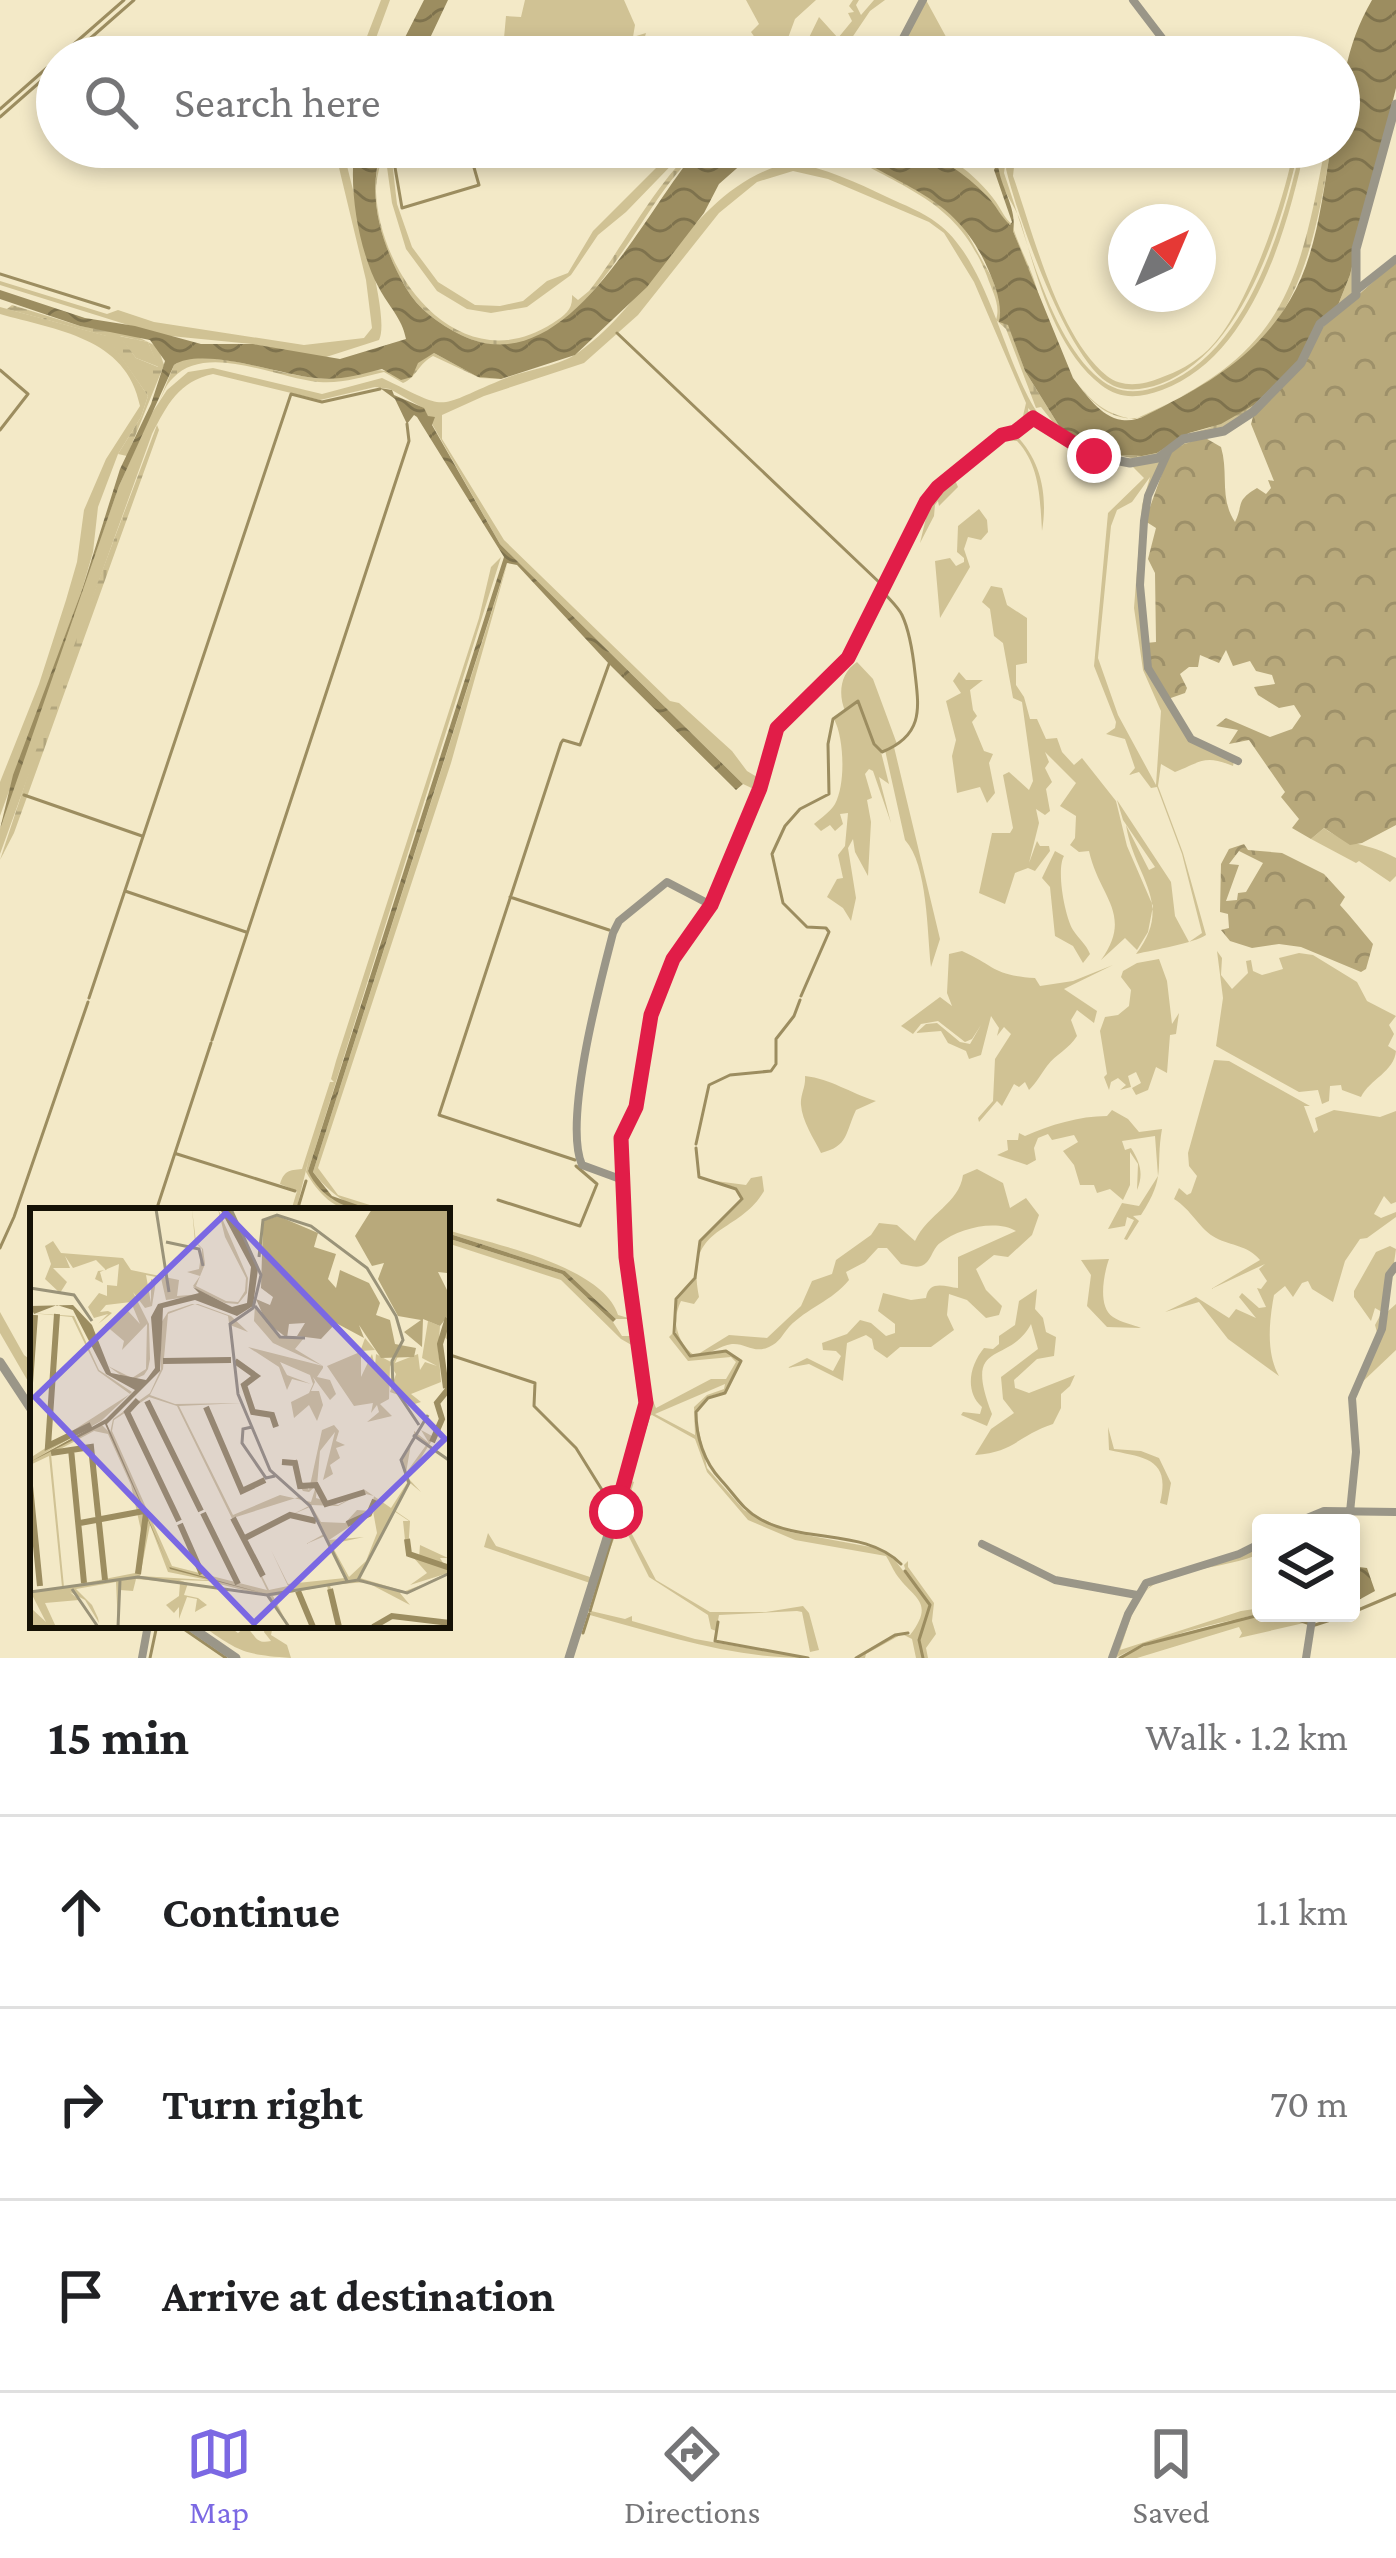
<!DOCTYPE html>
<html lang="en">
<head>
<meta charset="utf-8">
<style>
	:root { --surface:#fff; --page:#f2f2f2; --text:#202124; --muted:#757577; --line:#e0e0e0; --accent:#7b68e3 }
	body { margin:0; font-family:"Crimson Pro",serif; background:var(--page); color:var(--text) }
	.controls { position:absolute; right:36px; bottom:36px; display:grid; overflow:hidden; border-radius:12px; box-shadow:0 6px 18px #0003 }
	.controls button { width:108px; height:108px; display:grid; place-items:center; padding:0; border:0; border-bottom:3px solid var(--line); background:var(--surface); color:var(--text); font:60px sans-serif }
	.compass { position:absolute; left:1108px; top:204px; width:108px; height:108px; border-radius:50%; background:var(--surface); box-shadow:0 6px 18px #0003; rotate:44deg }
	.stop { position:absolute; width:36px; height:36px; margin:-27px; border:9px solid #e11d48; border-radius:50%; background:#fff }
	.stop.end { background:#e11d48; border-color:#fff; box-shadow:0 3px 12px #0008 }
	.list { margin:0; padding:0; list-style:none }
	h2 { display:flex; justify-content:space-between; align-items:center; height:156px; margin:0; padding:0 48px; font-size:51px }
	h2 small { font-size:39px; font-weight:400; color:var(--muted) }
	.list li { display:grid; grid-template-columns:78px 1fr auto; gap:36px; align-items:center; box-sizing:border-box; height:192px; padding:0 48px; border-top:3px solid var(--line) }
	.list b { display:block; font-size:45px; white-space:nowrap }
	.list em { font-size:39px; font-style:normal; color:var(--muted) }
	.icon { flex:none; width:66px; height:66px; fill:none; stroke:currentColor; stroke-width:2; stroke-linecap:round; stroke-linejoin:round }
	.map { position:relative; flex:none; width:1396px; height:1658px; overflow:hidden }
	.search { position:absolute; background:var(--surface); box-shadow:0 6px 18px #0003; left:36px; right:36px; top:36px; height:132px; display:flex; align-items:center; gap:30px; box-sizing:border-box; padding:0 42px; border-radius:66px; color:var(--muted); font-size:45px }
	.sheet { height:732px; background:var(--surface) }
	nav { display:flex; justify-content:space-around; align-items:center; box-sizing:border-box; height:168px; border-top:3px solid var(--line); background:var(--surface); font-size:33px; color:var(--muted) }
	nav a { display:grid; justify-items:center; gap:6px }
	nav .on { color:var(--accent) }
	.map>svg:first-child { display:block }
</style>
</head>
<body>
<div class="map">
<svg width="1396" height="1658" viewBox="0 0 1396 1658">
	<defs>
		<pattern id="forest-crowns" width="20" height="18" patternUnits="userSpaceOnUse" patternTransform="scale(3)"><rect width="20" height="18" fill="#b8a97b"/><path d="M2 6a3 3 0 1 1 6 0M12 15a3 3 0 1 1 6 0" fill="none" stroke="#9d9069"/></pattern>
		<pattern id="wetland-marsh" width="20" height="14" patternUnits="userSpaceOnUse" patternTransform="scale(3)"><rect width="20" height="14" fill="#d0c294"/><path d="M1 5h8M5 5V1M11 12h8M15 12V8" fill="none" stroke="#b2a67e"/></pattern>
		<pattern id="water-waves" width="16" height="10" patternUnits="userSpaceOnUse" patternTransform="scale(3)"><rect width="16" height="10" fill="#9c8d60"/><path d="M0 5q4-4 8 0t8 0" fill="none" stroke="#7e724d"/></pattern>
	</defs>
	<rect width="100%" height="100%" fill="#f3e9c7"/>
	<path fill="#d0c294" fill-rule="evenodd" d="M 381,0 L 390,0 L 369,57 L 359,57 Z
		M 525,0 L 624,0 L 635,25 L 633,37 L 646,33 L 639,57 L 542,57 L 539,48 L 504,38 L 506,16 L 521,17 Z
		M 746,0 L 816,0 L 795,19 L 781,57 L 773,57 L 774,53 L 760,45 L 751,32 L 759,24 Z
		M 853,0 L 859,0 L 856,5 L 861,15 L 874,0 L 885,0 L 870,11 L 839,57 L 810,57 L 802,52 L 819,17 L 838,38 L 852,21 L 848,13 L 854,12 L 849,6 Z
		M 926,0 L 957,57 L 953,57 L 942,39 L 927,57 L 897,57 Z
		M 334,147 L 343,147 C 349,184 392,316 379,340 L 323,358 L 252,344 L 160,335 L 0,285 L 0,281 L 107,314 L 118,310 L 154,322 L 304,345 L 364,338 L 372,328 L 366,280 Z
		M 677,147 L 689,147 L 626,212 L 598,235 L 571,275 L 527,307 L 491,313 L 467,309 L 437,291 L 406,249 L 392,203 L 386,160 L 382,158 L 385,149 L 391,152 L 397,204 L 412,247 L 438,282 L 475,305 L 500,306 L 523,301 L 547,281 L 568,273 L 593,231 Z
		M 906,147 C 942,147 975,173 996,202 C 1002,211 1005,219 1012,224 L 1007,224 C 984,186 948,161 906,147 Z
		M 1062,147 L 1072,147 L 1035,164 L 1014,167 L 1013,176 C 1034,235 1058,336 1107,376 C 1122,388 1143,385 1160,378 C 1177,372 1194,363 1208,350 C 1246,314 1285,200 1294,147 L 1299,147 C 1282,225 1242,354 1160,384 C 1143,390 1123,393 1107,382 C 1066,355 1018,218 1006,169 L 1010,158 L 1036,159 Z
		M 1301,147 L 1305,147 C 1287,232 1251,358 1162,390 C 1140,398 1120,400 1101,385 C 1054,348 1037,277 1021,223 C 1014,200 991,181 1001,157 L 1006,159 L 1004,173 C 1025,233 1048,331 1094,374 C 1112,391 1130,395 1153,388 C 1245,362 1282,230 1301,147 Z
		M 791,162 C 825,168 856,182 887,197 C 904,205 923,212 937,223 C 988,260 1003,360 1037,412 L 1035,415 L 1028,408 L 1029,417 L 943,481 L 944,473 L 995,433 L 1015,425 L 1023,416 L 1026,403 L 974,282 L 944,233 L 929,222 L 828,179 L 793,171 L 757,182 L 719,213 L 638,315 L 584,363 L 484,396 L 442,415 L 442,439 L 504,540 L 670,701 L 679,703 L 732,751 L 747,771 L 762,780 L 758,791 L 743,784 L 500,544 L 423,408 L 390,389 L 375,387 L 320,400 L 213,374 C 179,381 167,405 152,434 L 0,854 L 0,829 L 9,797 L 119,486 L 150,416 L 167,390 L 188,372 L 213,368 L 322,394 L 382,378 C 451,411 432,409 501,380 C 526,369 557,368 579,352 C 657,296 692,186 791,162 Z
		M 0,307 L 107,336 L 148,396 L 141,417 L 118,454 L 98,507 L 93,552 L 82,590 L 0,816 L 0,782 L 39,684 L 66,600 L 77,562 L 84,510 L 106,459 L 140,406 C 127,337 55,330 0,314 Z
		M 119,336 L 148,342 L 159,367 L 136,358 Z
		M 1014,433 C 1041,460 1048,494 1042,531 C 1040,499 1040,465 1017,441 L 1003,440 L 955,480 L 958,487 L 939,506 L 938,501 L 935,505 L 934,516 L 920,543 L 931,497 L 1003,437 Z
		M 1166,455 L 1154,476 L 1138,585 L 1146,668 L 1190,739 L 1234,761 L 1233,766 C 1204,754 1201,762 1175,772 L 1161,764 L 1158,786 L 1183,853 L 1206,935 C 1194,943 1154,950 1136,954 C 1175,903 1134,877 1126,825 L 1149,870 L 1155,867 L 1123,820 L 1117,800 L 1171,882 L 1175,916 L 1189,942 L 1202,933 L 1182,854 L 1157,787 L 1151,788 L 1139,772 L 1129,775 L 1135,768 L 1125,739 L 1106,734 L 1115,728 L 1116,722 L 1094,666 L 1108,513 L 1144,478 L 1130,464 ZM 1150,477 L 1142,505 L 1134,608 L 1143,670 L 1161,711 L 1156,785 L 1118,715 L 1098,658 L 1111,526 L 1117,510 L 1132,502 Z
		M 979,509 L 987,520 L 988,532 L 981,540 L 968,537 L 964,549 L 970,567 L 940,618 L 935,561 L 950,558 L 956,566 L 964,562 L 964,558 L 957,552 L 958,526 Z
		M 501,557 L 308,1171 L 332,1199 L 360,1211 C 334,1211 318,1193 306,1172 L 309,1158 L 296,1211 L 291,1211 L 297,1191 L 280,1184 C 284,1171 289,1170 302,1169 L 330,1082 L 334,1082 L 331,1079 L 336,1061 L 479,618 L 491,567 Z
		M 508,561 L 451,763 L 318,1168 L 338,1195 L 389,1211 C 353,1211 334,1198 313,1172 Z
		M 991,586 L 1002,588 L 1007,605 L 1027,618 L 1027,663 L 1016,665 L 1016,685 L 1024,697 L 1030,719 L 1037,719 L 1046,739 L 1057,738 L 1062,752 L 1074,765 L 1082,758 L 1116,801 L 1127,846 L 1153,906 L 1148,932 L 1137,950 L 1125,938 L 1101,960 C 1134,914 1099,897 1089,851 L 1079,852 L 1070,845 L 1075,838 L 1076,816 L 1060,806 L 1076,783 L 1045,752 L 1049,762 L 1045,768 L 1052,782 L 1046,789 L 1050,811 L 1045,815 L 1036,809 L 1039,823 L 1029,863 L 1037,841 L 1040,846 L 1049,846 L 1050,851 L 1035,871 L 1028,868 L 1015,873 L 1005,904 L 979,893 L 992,833 L 1010,833 L 1013,828 L 1003,775 L 1009,772 L 1029,790 L 1033,781 L 1022,702 L 1013,698 L 1003,643 L 994,636 L 990,609 L 982,602 Z
		M 857,662 L 873,679 L 897,744 L 894,747 L 940,939 L 931,967 C 927,933 928,865 905,840 L 885,750 L 881,752 L 889,784 L 879,777 L 891,823 L 873,771 L 869,769 L 865,774 L 872,798 L 867,800 L 871,822 L 868,876 L 855,852 L 853,839 L 848,848 L 856,898 L 851,921 L 843,908 L 827,897 L 837,879 L 843,878 L 838,855 L 845,846 L 848,813 L 840,814 L 843,824 L 835,831 L 830,825 L 821,831 L 814,824 C 821,818 830,812 835,804 C 846,783 844,738 834,719 L 845,711 C 838,694 840,673 857,662 Z
		M 959,672 L 966,680 L 983,680 L 970,690 L 973,710 L 977,716 L 972,722 L 984,751 L 993,754 L 989,763 L 995,793 L 987,803 L 980,787 L 957,793 L 952,756 L 956,740 L 946,701 L 961,693 L 953,681 Z
		M 1324,828 C 1348,846 1370,843 1396,858 L 1396,876 L 1390,882 L 1359,861 L 1356,863 L 1311,839 Z
		M 1055,851 L 1064,856 C 1056,870 1065,917 1073,930 C 1079,939 1086,944 1090,954 L 1083,963 L 1073,946 L 1055,936 L 1050,887 L 1042,878 Z
		M 962,951 C 997,967 992,975 1035,978 L 1040,986 L 1073,981 L 1113,965 L 1064,989 L 1097,1011 L 1094,1023 L 1077,1010 L 1071,1020 L 1077,1036 C 1069,1049 1056,1054 1047,1066 C 1041,1074 1037,1082 1029,1090 L 1025,1082 L 1019,1087 L 1014,1084 L 1002,1106 L 997,1101 L 979,1122 L 978,1118 L 993,1101 L 995,1059 L 1011,1034 L 1004,1027 L 997,1036 L 999,1028 L 991,1016 L 981,1055 L 969,1059 L 966,1051 L 948,1043 L 941,1031 L 916,1033 L 926,1024 L 937,1023 L 960,1042 L 970,1044 L 981,1025 L 972,1039 L 965,1042 L 938,1021 L 921,1024 L 913,1034 L 901,1026 L 940,997 L 952,1006 L 947,993 L 949,954 Z
		M 1217,951 L 1222,958 L 1221,975 L 1232,989 L 1248,973 L 1246,961 L 1251,960 L 1253,971 L 1262,975 L 1283,969 L 1279,958 L 1299,953 L 1313,955 L 1357,982 L 1367,1001 L 1396,1016 L 1389,1025 L 1394,1034 L 1388,1046 L 1396,1051 C 1394,1072 1370,1079 1361,1097 L 1342,1090 L 1341,1085 L 1330,1086 L 1329,1101 L 1322,1104 L 1318,1090 L 1299,1092 L 1216,1046 L 1223,998 Z
		M 1159,959 L 1167,981 L 1172,1024 L 1179,1013 L 1176,1034 L 1170,1035 L 1167,1073 L 1156,1067 L 1148,1090 L 1136,1095 L 1132,1088 L 1141,1083 L 1136,1072 L 1128,1076 L 1131,1087 L 1120,1090 L 1126,1085 L 1118,1078 L 1111,1082 L 1109,1090 L 1104,1077 L 1107,1074 L 1100,1031 L 1105,1017 L 1118,1015 L 1129,1006 L 1131,990 L 1121,977 L 1123,971 L 1137,963 Z
		M 1214,1060 L 1229,1061 L 1310,1106 L 1304,1106 L 1314,1133 L 1318,1130 L 1315,1118 L 1334,1110 L 1380,1117 L 1396,1111 L 1396,1202 L 1391,1204 L 1384,1196 L 1374,1214 L 1381,1218 L 1396,1212 L 1396,1217 L 1367,1238 L 1360,1239 L 1345,1261 L 1333,1302 L 1312,1289 L 1308,1281 L 1302,1283 L 1293,1297 L 1285,1286 L 1274,1295 C 1269,1322 1266,1353 1279,1376 L 1228,1339 L 1199,1302 L 1165,1312 L 1196,1297 L 1229,1318 L 1236,1309 L 1256,1318 L 1239,1297 L 1242,1293 L 1259,1308 L 1266,1307 L 1257,1288 L 1261,1289 L 1267,1281 L 1259,1269 L 1265,1264 L 1211,1289 L 1260,1260 C 1247,1245 1232,1246 1216,1238 C 1200,1230 1191,1209 1174,1199 L 1179,1188 L 1187,1195 L 1191,1193 L 1197,1176 L 1189,1166 L 1188,1153 Z
		M 805,1076 C 831,1079 850,1093 876,1101 L 856,1110 C 845,1133 849,1146 821,1153 C 814,1139 802,1121 801,1105 C 800,1095 806,1087 805,1076 Z
		M 1112,1110 L 1128,1119 L 1139,1132 L 1162,1129 C 1155,1169 1167,1175 1141,1215 L 1133,1216 L 1139,1221 L 1127,1240 L 1124,1239 L 1134,1220 L 1127,1217 L 1125,1226 L 1108,1229 L 1122,1203 L 1139,1206 L 1158,1176 L 1155,1136 L 1122,1141 L 1125,1150 L 1131,1148 C 1140,1162 1144,1174 1137,1190 L 1138,1164 L 1130,1152 L 1130,1185 L 1123,1200 L 1110,1189 L 1097,1193 L 1094,1185 L 1080,1185 L 1074,1165 L 1063,1151 L 1078,1142 L 1074,1135 L 1052,1140 L 1048,1134 L 1038,1138 L 1034,1148 L 1036,1160 L 1027,1165 L 997,1155 L 1008,1150 L 1007,1140 L 1018,1140 L 1019,1133 L 1025,1136 C 1050,1125 1079,1116 1107,1116 Z
		M 977,1169 L 1003,1183 L 1010,1208 L 1026,1198 L 1039,1215 L 1032,1235 L 1008,1257 L 994,1255 L 976,1269 L 986,1290 L 1002,1306 L 999,1315 L 986,1318 L 967,1300 L 949,1294 L 947,1315 L 954,1330 L 931,1347 L 900,1347 L 887,1358 L 874,1349 L 872,1339 L 866,1335 L 847,1343 L 843,1381 L 809,1364 L 787,1368 L 807,1358 L 833,1371 L 841,1356 L 836,1351 L 823,1350 L 822,1343 L 847,1334 L 860,1320 L 871,1323 L 886,1336 L 895,1333 L 895,1324 L 878,1311 L 883,1293 L 911,1300 L 926,1298 C 929,1279 946,1287 958,1288 L 958,1257 L 1016,1231 C 996,1219 959,1228 940,1243 C 931,1250 932,1262 921,1266 C 915,1268 907,1265 901,1264 L 887,1248 L 878,1248 L 865,1262 L 846,1272 L 849,1280 C 832,1301 807,1308 789,1327 C 782,1335 780,1342 769,1347 C 754,1354 746,1343 732,1344 C 719,1346 709,1355 696,1356 L 687,1353 L 676,1337 L 677,1300 L 696,1279 L 701,1241 L 743,1200 L 737,1188 L 708,1180 L 746,1185 L 751,1178 L 762,1176 L 764,1191 C 738,1236 684,1223 699,1297 L 694,1304 L 681,1301 C 671,1321 677,1343 695,1356 L 729,1335 L 767,1338 L 801,1306 L 812,1281 L 832,1274 L 836,1260 L 871,1235 L 879,1223 L 897,1225 L 915,1241 C 928,1213 959,1204 963,1175 Z
		M 447,1230 C 493,1244 603,1266 618,1315 L 632,1319 L 616,1319 L 565,1271 L 447,1233 Z
		M 447,1238 L 562,1274 L 613,1322 L 622,1336 L 634,1336 L 635,1347 L 621,1339 L 561,1280 L 447,1243 Z
		M 1390,1246 L 1396,1249 L 1387,1312 L 1396,1304 L 1396,1350 L 1357,1387 L 1378,1336 L 1375,1325 L 1382,1312 L 1375,1308 L 1371,1321 L 1354,1297 L 1354,1291 L 1376,1252 Z
		M 1109,1259 C 1104,1273 1097,1307 1113,1317 C 1120,1322 1134,1325 1141,1328 L 1107,1327 L 1087,1306 L 1091,1275 L 1081,1260 Z
		M 1037,1289 L 1035,1309 L 1043,1318 L 1046,1332 L 1056,1337 L 1054,1356 L 1037,1359 L 1014,1380 L 1015,1388 L 1029,1393 L 1075,1375 L 1070,1386 L 1061,1394 L 1061,1408 L 1053,1424 C 1017,1436 1015,1452 975,1455 L 991,1429 L 1014,1413 L 1003,1399 L 1001,1377 L 1038,1349 L 1031,1324 C 1008,1367 962,1337 992,1414 L 987,1426 L 961,1415 L 963,1412 L 980,1414 L 982,1407 C 964,1391 970,1365 984,1348 L 993,1349 L 999,1344 L 999,1336 L 1015,1325 L 1019,1301 Z
		M 0,1312 L 24,1355 L 33,1362 L 33,1390 L 0,1333 Z
		M 673,1333 L 689,1357 L 726,1352 L 740,1361 L 724,1392 L 707,1397 L 695,1412 L 707,1468 L 744,1510 L 790,1532 L 876,1548 L 895,1560 L 907,1576 L 904,1565 L 908,1561 L 908,1567 L 934,1603 L 932,1621 L 936,1634 L 926,1648 L 928,1658 L 916,1658 L 912,1639 L 902,1634 L 866,1654 L 865,1658 L 857,1658 L 895,1635 L 910,1635 C 936,1601 913,1599 896,1574 C 892,1568 890,1562 886,1556 L 795,1540 L 748,1520 L 707,1472 L 695,1439 L 652,1415 L 647,1417 L 646,1384 L 656,1408 L 711,1379 L 726,1379 L 736,1362 L 731,1357 L 688,1361 L 669,1337 ZM 725,1384 L 724,1389 L 707,1395 L 694,1407 L 695,1435 L 655,1414 Z
		M 1108,1427 L 1114,1449 L 1141,1451 L 1159,1458 L 1171,1483 L 1167,1505 L 1160,1503 C 1171,1458 1145,1458 1109,1450 Z
		M 629,1480 L 634,1482 L 623,1517 L 656,1580 L 710,1612 L 766,1612 L 803,1606 L 809,1613 L 819,1650 L 810,1652 L 802,1612 L 797,1611 L 719,1615 L 716,1631 L 711,1629 L 708,1615 L 649,1577 L 621,1521 L 586,1611 Z
		M 488,1533 L 496,1546 L 590,1577 L 605,1536 L 590,1583 L 484,1547 Z
		M 1261,1546 L 1259,1554 C 1229,1568 1171,1569 1149,1588 C 1133,1603 1127,1631 1120,1650 L 1241,1611 L 1261,1608 L 1261,1613 L 1143,1644 L 1115,1658 L 1133,1607 L 1154,1581 Z
		M 591,1611 L 625,1619 L 632,1616 L 632,1621 L 695,1639 L 805,1658 C 732,1658 662,1635 590,1615 Z
		M 1284,1615 L 1304,1623 L 1239,1638 L 1242,1633 L 1239,1627 L 1137,1658 L 1122,1658 C 1151,1638 1250,1611 1284,1615 Z
		M 201,1625 L 227,1625 L 238,1633 L 245,1627 C 256,1633 254,1645 271,1641 L 264,1632 L 266,1625 L 273,1625 L 271,1635 L 287,1645 L 291,1658 C 243,1654 241,1653 201,1625 Z"/>
	<path fill="url(#forest-crowns)" fill-rule="evenodd" d="M 1396,261 L 1396,825 L 1362,843 L 1350,845 L 1324,828 L 1311,839 L 1292,828 L 1299,819 L 1281,797 L 1285,792 L 1249,740 L 1229,744 L 1238,730 L 1216,726 L 1226,718 L 1270,737 L 1292,729 L 1301,716 L 1294,705 L 1279,708 L 1258,695 L 1254,687 L 1275,684 L 1272,675 L 1256,671 L 1250,661 L 1233,666 L 1226,650 L 1219,663 L 1200,655 L 1198,667 L 1189,667 L 1180,674 L 1187,688 L 1185,693 L 1168,699 L 1152,677 L 1146,643 L 1156,642 L 1155,573 L 1148,559 L 1156,528 L 1145,521 L 1170,451 L 1183,440 L 1202,436 L 1221,447 C 1229,474 1219,498 1235,522 C 1244,504 1235,501 1257,488 L 1266,494 L 1271,488 L 1268,480 L 1274,481 L 1251,424 L 1254,413 L 1313,336 Z
		M 1244,844 L 1248,850 L 1282,853 L 1324,874 L 1345,897 L 1340,905 C 1352,918 1362,931 1373,944 L 1366,969 L 1361,972 L 1301,947 L 1279,944 L 1252,948 L 1230,941 L 1221,930 L 1229,928 L 1228,914 L 1220,912 L 1221,864 L 1229,849 ZM 1239,851 L 1263,863 L 1246,892 L 1238,893 L 1237,900 L 1226,901 L 1239,865 L 1229,864 Z"/>
	<path fill="url(#wetland-marsh)" fill-rule="evenodd" d="M 1396,88 L 1362,223 L 1355,295 L 1325,317 L 1299,362 L 1252,411 L 1231,425 L 1157,456 L 1135,459 L 1088,448 L 1056,426 L 1041,407 L 1036,408 L 1006,329 L 996,320 C 1001,305 992,291 987,276 C 956,196 900,190 836,147 L 929,196 L 962,224 L 992,278 L 1025,371 L 1061,429 L 1078,440 L 1119,455 L 1142,456 L 1157,453 L 1180,436 L 1209,428 L 1254,405 L 1298,361 L 1313,330 L 1338,305 L 1350,275 Z
		M 382,147 L 386,147 C 381,162 376,176 376,192 C 380,279 462,382 553,323 C 565,315 573,310 572,295 L 578,300 L 589,291 C 617,257 667,163 700,147 C 690,159 679,170 670,182 C 622,244 561,384 461,335 C 439,324 418,309 406,288 C 380,243 367,197 382,147 Z
		M 1325,147 L 1331,147 C 1317,229 1303,318 1230,370 C 1205,388 1174,397 1149,415 C 1070,443 1036,283 1013,231 L 1013,227 C 1017,241 1027,261 1033,277 C 1051,330 1071,413 1135,419 C 1281,355 1298,294 1325,147 Z
		M 12,305 L 80,326 L 134,335 L 158,347 L 164,365 L 127,456 L 118,454 L 141,417 L 148,396 L 106,336 L 7,309 ZM 120,336 L 148,342 L 158,367 L 136,358 Z
		M 434,353 L 478,377 L 501,379 L 480,378 L 433,356 C 419,363 416,378 403,383 L 384,372 C 362,377 341,384 319,382 C 278,379 207,342 173,378 C 166,384 163,394 159,402 L 174,365 L 183,359 C 227,353 272,373 315,378 C 340,381 368,365 390,372 Z
		M 157,425 L 159,430 L 14,833 L 0,860 L 45,723 Z"/>
	<path fill="url(#water-waves)" d="M 424,0 L 448,0 L 421,57 L 395,57 Z
		M 1372,0 L 1396,0 L 1396,88 L 1350,275 L 1338,305 L 1313,330 L 1298,361 L 1254,405 L 1221,424 L 1189,433 L 1157,453 L 1142,456 L 1119,455 L 1078,440 L 1061,429 L 1025,371 L 1008,325 L 999,322 C 1003,305 995,285 988,269 C 956,194 901,189 841,147 C 905,147 939,147 987,196 C 996,205 1001,217 1010,225 L 1012,222 L 994,170 L 998,161 C 998,185 1018,207 1013,231 L 1073,378 C 1085,393 1100,417 1122,420 C 1139,422 1149,413 1164,406 C 1217,379 1259,352 1290,300 C 1317,255 1322,197 1331,147 L 1339,147 C 1339,95 1345,46 1372,0 Z
		M 355,147 L 382,147 C 366,196 381,244 406,288 C 418,309 439,324 461,335 C 568,387 643,210 700,147 L 761,147 L 719,184 L 704,213 L 647,287 L 575,355 L 501,379 L 478,377 L 434,353 L 418,363 L 412,377 L 401,380 L 382,369 C 359,375 338,381 315,378 C 282,375 202,346 174,365 L 119,486 L 0,829 L 13,775 L 82,590 L 120,469 L 151,404 L 165,361 L 150,340 L 80,326 L 0,299 L 0,290 L 85,318 L 135,326 L 201,344 L 253,344 L 340,359 L 406,339 C 402,318 389,307 379,288 C 359,252 348,188 355,147 Z
		M 380,388 L 392,390 L 394,395 L 424,408 L 428,416 L 435,417 L 432,425 L 500,544 L 743,784 L 736,790 L 609,664 L 517,565 L 507,563 L 313,1172 L 332,1196 L 375,1211 C 346,1211 320,1197 308,1171 L 504,557 L 417,417 L 414,415 L 407,424 L 395,399 Z
		M 447,1233 L 565,1271 L 616,1319 L 613,1322 L 562,1274 L 447,1238 Z
		M 1351,1566 L 1367,1568 L 1375,1591 L 1355,1602 Z"/>
	<g fill="none" stroke-linecap="round" stroke-linejoin="round">
		<path stroke="#9c8d60" stroke-width="3" d="M 59,57 L 124,0
			M 69,57 L 134,0
			M 0,109 L 57,59
			M 0,117 L 57,67
			M 387,149 L 392,150 L 402,208 L 479,185 L 473,164
			M 0,274 L 109,308
			M 617,333 L 881,584
			M 0,370 L 28,394 L 0,430
			M 24,795 L 142,836
			M 125,891 L 246,932
			M 510,897 L 609,930
			M 801,996 L 829,932 L 826,928 L 807,927 L 783,903 L 772,854 L 785,826 L 800,809 L 829,794 L 828,744 L 833,719 L 858,701 L 874,744 L 882,752 C 924,735 919,708 915,673 C 913,654 910,632 902,615 C 898,607 889,599 885,594
			M 89,998 L 291,394 L 322,402 L 380,389
			M 212,1040 L 409,441 L 407,424
			M 696,1144 L 709,1085 L 730,1075 L 771,1071 L 776,1064 L 776,1039 L 794,1016 L 800,1000
			M 696,1148 L 699,1177 L 736,1189 L 742,1199 L 700,1241 L 695,1278 L 676,1299 L 674,1333 L 690,1356 L 726,1351 L 741,1361 L 725,1393 L 708,1398 L 696,1412 C 696,1437 704,1462 721,1480 C 735,1495 742,1509 760,1519 C 804,1544 865,1528 901,1564
			M 177,1154 L 295,1191
			M 575,1160 L 439,1115 L 561,743 L 563,740 L 580,745 L 609,664
			M 498,1200 L 580,1226 L 597,1184 L 576,1166
			M 156,1211 L 211,1043
			M 297,1211 L 306,1181
			M 0,1248 L 14,1217 L 88,1002
			M 447,1354 L 535,1383 L 534,1406 L 576,1448 L 612,1506
			M 905,1571 L 930,1605 L 919,1640 L 923,1658
			M 590,1611 L 612,1538
			M 1278,1613 L 1310,1624
			M 1351,1613 L 1396,1594
			M 718,1622 L 715,1641 L 808,1658
			M 178,1625 L 226,1658
			M 1315,1625 L 1349,1614
			M 583,1633 L 589,1614
			M 150,1658 L 157,1625
			M 856,1658 L 895,1635 L 908,1633
			M 1120,1658 L 1143,1645 L 1267,1613"/>
		<path stroke="#9a9688" stroke-width="8" d="M 1133,0 L 1162,38 L 1161,57
			M 893,57 L 923,0
			M 1358,289 L 1396,259
			M 1168,452 L 1148,496 L 1144,521 L 1140,585 L 1148,668 L 1191,739 L 1238,761
			M 623,1180 L 582,1165 C 563,1121 600,983 613,933 L 619,921 L 667,882 L 711,905
			M 1350,1512 L 1356,1452 L 1352,1398 L 1382,1329 L 1389,1275 L 1396,1266
			M 1295,1523 L 1324,1511 L 1396,1512
			M 982,1544 L 1055,1580 L 1137,1595
			M 142,1658 L 148,1625
			M 1112,1658 L 1128,1614 L 1146,1583 L 1239,1554 L 1261,1543
			M 1306,1658 L 1313,1613"/>
		<path stroke="#9a9688" stroke-width="9" d="M 0,1362 L 33,1412
			M 188,1625 L 236,1658
			M 569,1658 L 645,1418 L 626,1257 L 621,1138 L 636,1107 L 651,1014 L 673,959 L 711,905 L 760,788 L 777,728 L 848,658 L 931,494 L 1002,435 L 1015,432 L 1033,418 L 1094,456 L 1130,463 L 1158,458 L 1183,439 L 1224,431 L 1253,412 L 1301,363 L 1320,324 L 1356,295 L 1356,249 L 1396,104"/>
	</g>
	<g fill="none" stroke-linecap="round" stroke-linejoin="round">
		<path stroke="#e11d48" stroke-width="15" d="M 616,1512 L 646,1403 L 626,1257 L 621,1138 L 636,1107 L 651,1015 L 673,959 L 711,905 L 760,788 L 777,728 L 848,658 L 926,502 L 938,487 L 1002,435 L 1015,432 L 1033,418 L 1094,456"/>
	</g>
	<g transform="translate(30 1208)">
		<rect width="420" height="420" fill="#f3e9c7"/>
		<path d="M 162,1 L 166,34 L 173,41 L 175,56 L 166,78 L 196,93 L 208,94 L 215,83 L 216,70 L 195,29 L 188,1 L 218,70 L 217,85 L 208,96 L 195,95 L 174,85 L 172,87 L 136,92 L 131,70 L 116,67 L 121,95 L 121,71 L 126,73 L 122,98 L 115,100 L 103,84 L 119,116 L 120,151 L 118,161 L 114,167 L 107,170 L 103,171 L 92,168 L 78,158 L 102,170 L 116,161 L 117,116 L 92,142 L 94,133 L 75,117 L 98,103 L 110,116 L 101,94 L 76,97 L 70,104 L 78,103 L 82,105 L 68,116 L 78,106 L 64,110 L 58,99 L 69,85 L 77,88 L 77,77 L 87,78 L 89,56 L 70,64 L 73,75 L 65,71 L 68,63 L 76,62 L 66,52 L 43,60 L 35,48 L 40,60 L 23,60 L 37,74 L 30,85 L 15,71 L 21,56 L 15,38 L 23,33 L 31,45 L 93,50 L 101,62 L 149,72 L 147,88 L 172,86 L 163,78 L 170,68 L 157,64 L 169,61 L 172,41 L 165,34 ZM 162,96 L 168,96 L 201,108 L 218,124 L 200,117 L 203,142 L 198,108 L 165,96 L 138,106 L 133,161 L 120,187 L 145,196 L 212,195 L 149,198 L 203,307 L 250,287 L 281,294 L 286,278 L 279,284 L 273,283 L 269,277 L 269,272 L 265,266 L 265,255 L 258,257 L 267,251 L 266,267 L 279,282 L 292,222 L 304,217 L 309,223 L 306,233 L 315,237 L 306,240 L 310,250 L 300,257 L 303,266 L 293,272 L 305,224 L 290,243 L 286,290 L 308,297 L 335,282 L 361,300 L 377,275 L 371,254 L 382,230 L 376,265 L 397,236 L 384,227 L 384,223 L 399,235 L 391,222 L 402,228 L 412,209 L 401,234 L 378,270 L 391,284 L 380,275 L 364,302 L 380,313 L 378,345 L 389,350 L 390,337 L 418,350 L 410,350 L 420,366 L 370,385 L 380,397 L 336,374 L 300,377 L 309,419 L 297,378 L 243,388 L 259,419 L 236,388 L 178,373 L 149,372 L 158,375 L 154,387 L 168,390 L 177,397 L 165,404 L 167,391 L 157,389 L 149,411 L 149,399 L 144,405 L 136,397 L 149,388 L 150,375 L 106,371 L 103,383 L 90,382 L 88,419 L 86,374 L 46,381 L 62,397 L 68,410 L 69,415 L 55,392 L 40,384 L 49,392 L 15,395 L 26,419 L 0,419 L 2,401 L 16,414 L 0,383 L 32,379 L 19,248 L 0,257 L 0,250 L 100,186 L 68,163 L 42,109 L 0,105 L 44,108 L 69,162 L 102,184 L 71,213 L 11,247 L 71,216 L 80,225 L 83,211 L 120,185 L 131,161 L 131,115 L 138,104 ZM 119,189 L 147,198 L 237,382 L 142,358 L 82,223 L 84,212 ZM 64,223 L 78,226 L 101,277 L 114,336 L 105,365 L 34,379 L 21,246 ZM 332,285 L 344,288 L 341,303 L 327,302 L 315,315 L 291,314 L 281,297 L 308,298 ZM 269,289 L 279,298 L 261,307 L 280,299 L 294,326 L 276,336 L 295,328 L 315,370 L 258,376 L 241,342 L 258,378 L 239,382 L 203,310 ZM 343,303 L 347,325 L 336,353 L 319,369 L 301,336 L 334,329 L 299,332 ZM 364,303 L 379,313 L 373,313 L 376,341 L 397,365 L 380,377 L 415,366 L 377,384 L 330,370 ZM 120,317 L 138,364 L 178,372 L 110,368 ZM 225,97 L 250,129 L 274,130 L 265,141 L 293,158 L 293,160 L 287,169 L 300,172 L 306,186 L 300,192 L 283,169 L 285,174 L 281,183 L 289,183 L 293,197 L 287,213 L 279,197 L 264,210 L 261,194 L 279,185 L 283,176 L 280,167 L 250,154 L 257,167 L 281,176 L 262,171 L 257,182 L 249,159 L 218,139 L 293,158 L 243,135 L 224,113 ZM 398,113 L 410,118 L 409,132 L 420,116 L 419,133 L 413,128 L 408,138 L 411,174 L 381,186 L 391,194 L 378,198 L 380,191 L 360,184 L 366,166 L 360,157 L 359,191 L 350,196 L 362,208 L 337,214 L 349,204 L 347,197 L 341,205 L 343,195 L 324,198 L 297,158 L 330,144 L 335,130 L 345,142 L 331,143 L 331,169 L 342,146 L 345,158 L 346,146 L 361,154 L 368,148 L 365,155 L 388,146 L 390,162 L 395,154 L 407,158 L 392,150 Z" fill="#d0c294" fill-rule="evenodd"/>
		<path d="M 342,1 L 420,1 L 420,79 L 417,65 L 408,64 L 420,88 L 420,116 L 417,109 L 410,118 L 393,111 L 392,139 L 374,124 L 391,112 L 368,108 L 348,71 L 354,55 L 342,58 L 325,28 ZM 248,8 L 288,25 L 284,39 L 306,46 L 298,71 L 306,80 L 310,62 L 339,75 L 350,95 L 346,107 L 360,112 L 365,136 L 386,140 L 384,149 L 351,150 L 329,117 L 334,130 L 306,115 L 291,131 L 267,128 L 275,115 L 259,116 L 257,130 L 236,114 L 226,91 L 240,97 L 243,89 L 231,80 L 233,13 Z" fill="#b8a97b"/>
		<path d="M 190,1 L 200,1 L 228,61 L 223,98 L 207,108 L 165,92 L 133,100 L 130,163 L 77,216 L 139,359 L 236,386 L 140,361 L 75,216 L 0,254 L 76,211 L 105,182 L 76,166 L 43,102 L 27,97 L 4,106 L 0,98 L 43,97 L 62,117 L 81,165 L 116,172 L 125,160 L 121,109 L 128,96 L 169,85 L 163,79 L 202,99 L 217,95 L 221,59 Z" fill="#9c8d60"/>
		<path fill="none" stroke="#9c8d60" stroke-width="6" d="M 27,106 L 18,238 L 61,217M 133,153 L 201,152M 205,153 L 226,168 L 214,177 L 223,204 L 242,207 L 246,219M 0,175 L 5,107M 416,180 L 410,136 L 418,110M 108,192 L 97,204 L 149,313M 117,193 L 171,303M 176,199 L 212,283 L 235,272M 402,234 L 412,211 L 407,195 L 420,179M 41,241 L 54,375M 21,245 L 61,239 L 75,372M 252,254 L 265,255 L 270,278 L 286,277 L 296,296 L 335,284M 0,278 L 10,378M 173,305 L 208,376M 203,310 L 233,368M 50,315 L 114,303M 150,316 L 172,366M 317,316 L 339,306 L 345,292M 213,331 L 260,307 L 286,313M 377,331 L 379,346 L 420,360M 108,366 L 116,305M 300,381 L 309,419M 268,383 L 283,419M 343,419 L 362,408 L 420,415"/>
		<path fill="none" stroke="#9a9379" stroke-width="3" d="M 126,1 L 139,84M 201,1 L 231,67 L 223,100 L 200,116 L 208,186 L 240,262 L 280,298 L 317,373M 136,34 L 169,41 L 173,58M 229,49 L 233,12 L 247,7 L 281,18 L 337,60 L 366,108 L 373,132 L 362,153 L 363,178 L 389,217M 0,80 L 44,87 L 62,113M 225,98 L 250,129 L 275,130M 222,219 L 213,221 L 212,235 L 236,270 L 245,268M 383,227 L 420,253M 328,372 L 379,275 L 371,252 L 398,207M 42,381 L 68,419M 0,384 L 108,369 L 237,387 L 328,372 L 377,385 L 420,365M 238,388 L 259,419M 88,419 L 90,372"/>
		<path fill="#7b68e3" fill-opacity="0.15" stroke="#7b68e3" stroke-width="6" d="M 196,5 L 415,231 L 224,415 L 5,189 Z"/>
		<rect width="420" height="420" fill="none" stroke="#151105" stroke-width="6"/>
	</g>
</svg>
<div class="controls">
<button><svg class="icon" aria-label="layers" viewBox="0 0 24 24"><path d="M12 4l9 5-9 5-9-5zM3 14l9 5 9-5"/></svg></button>
</div>
<svg class="compass" viewBox="-18 -18 36 36"><path d="M0-13l5 13h-10z" fill="#e53935"/><path d="M0 13l5-13h-10z" fill="#757577"/></svg>
<div class="stop" style="left:616px;top:1512px"></div>
<div class="stop end" style="left:1094px;top:456px"></div>
<div class="search"><svg class="icon" aria-label="search" viewBox="0 0 24 24"><circle cx="10" cy="10" r="6"/><path d="M15 15l6 6"/></svg>Search here</div>
</div>
<section class="sheet">
<h2>15 min<small>Walk · 1.2 km</small></h2>
<ul class="list">
<li><svg class="icon" aria-label="ahead" viewBox="0 0 24 24"><path d="M12 20V5M6 11l6-6 6 6"/></svg><div><b>Continue</b></div><em>1.1 km</em></li>
<li><svg class="icon" aria-label="right" viewBox="0 0 24 24"><path d="M7 20v-9h11M14 6l5 5-5 5"/></svg><div><b>Turn right</b></div><em>70 m</em></li>
<li><svg class="icon" aria-label="arrive" viewBox="0 0 24 24"><path d="M6 21V4h12l-3 4 3 4H6"/></svg><div><b>Arrive at destination</b></div></li>
</ul>
</section>
<nav>
<a class="on"><svg class="icon" aria-label="map" viewBox="0 0 24 24"><path d="M3 6l6-2 6 2 6-2v14l-6 2-6-2-6 2zM9 4v14M15 6v14"/></svg>Map</a>
<a><svg class="icon" aria-label="directions" viewBox="0 0 24 24"><path d="M12 3l9 9-9 9-9-9zM9 14v-3h6M13 9l2 2-2 2"/></svg>Directions</a>
<a><svg class="icon" aria-label="saved" viewBox="0 0 24 24"><path d="M7 4h10v16l-5-4-5 4z"/></svg>Saved</a>
</nav>
</body>
</html>
